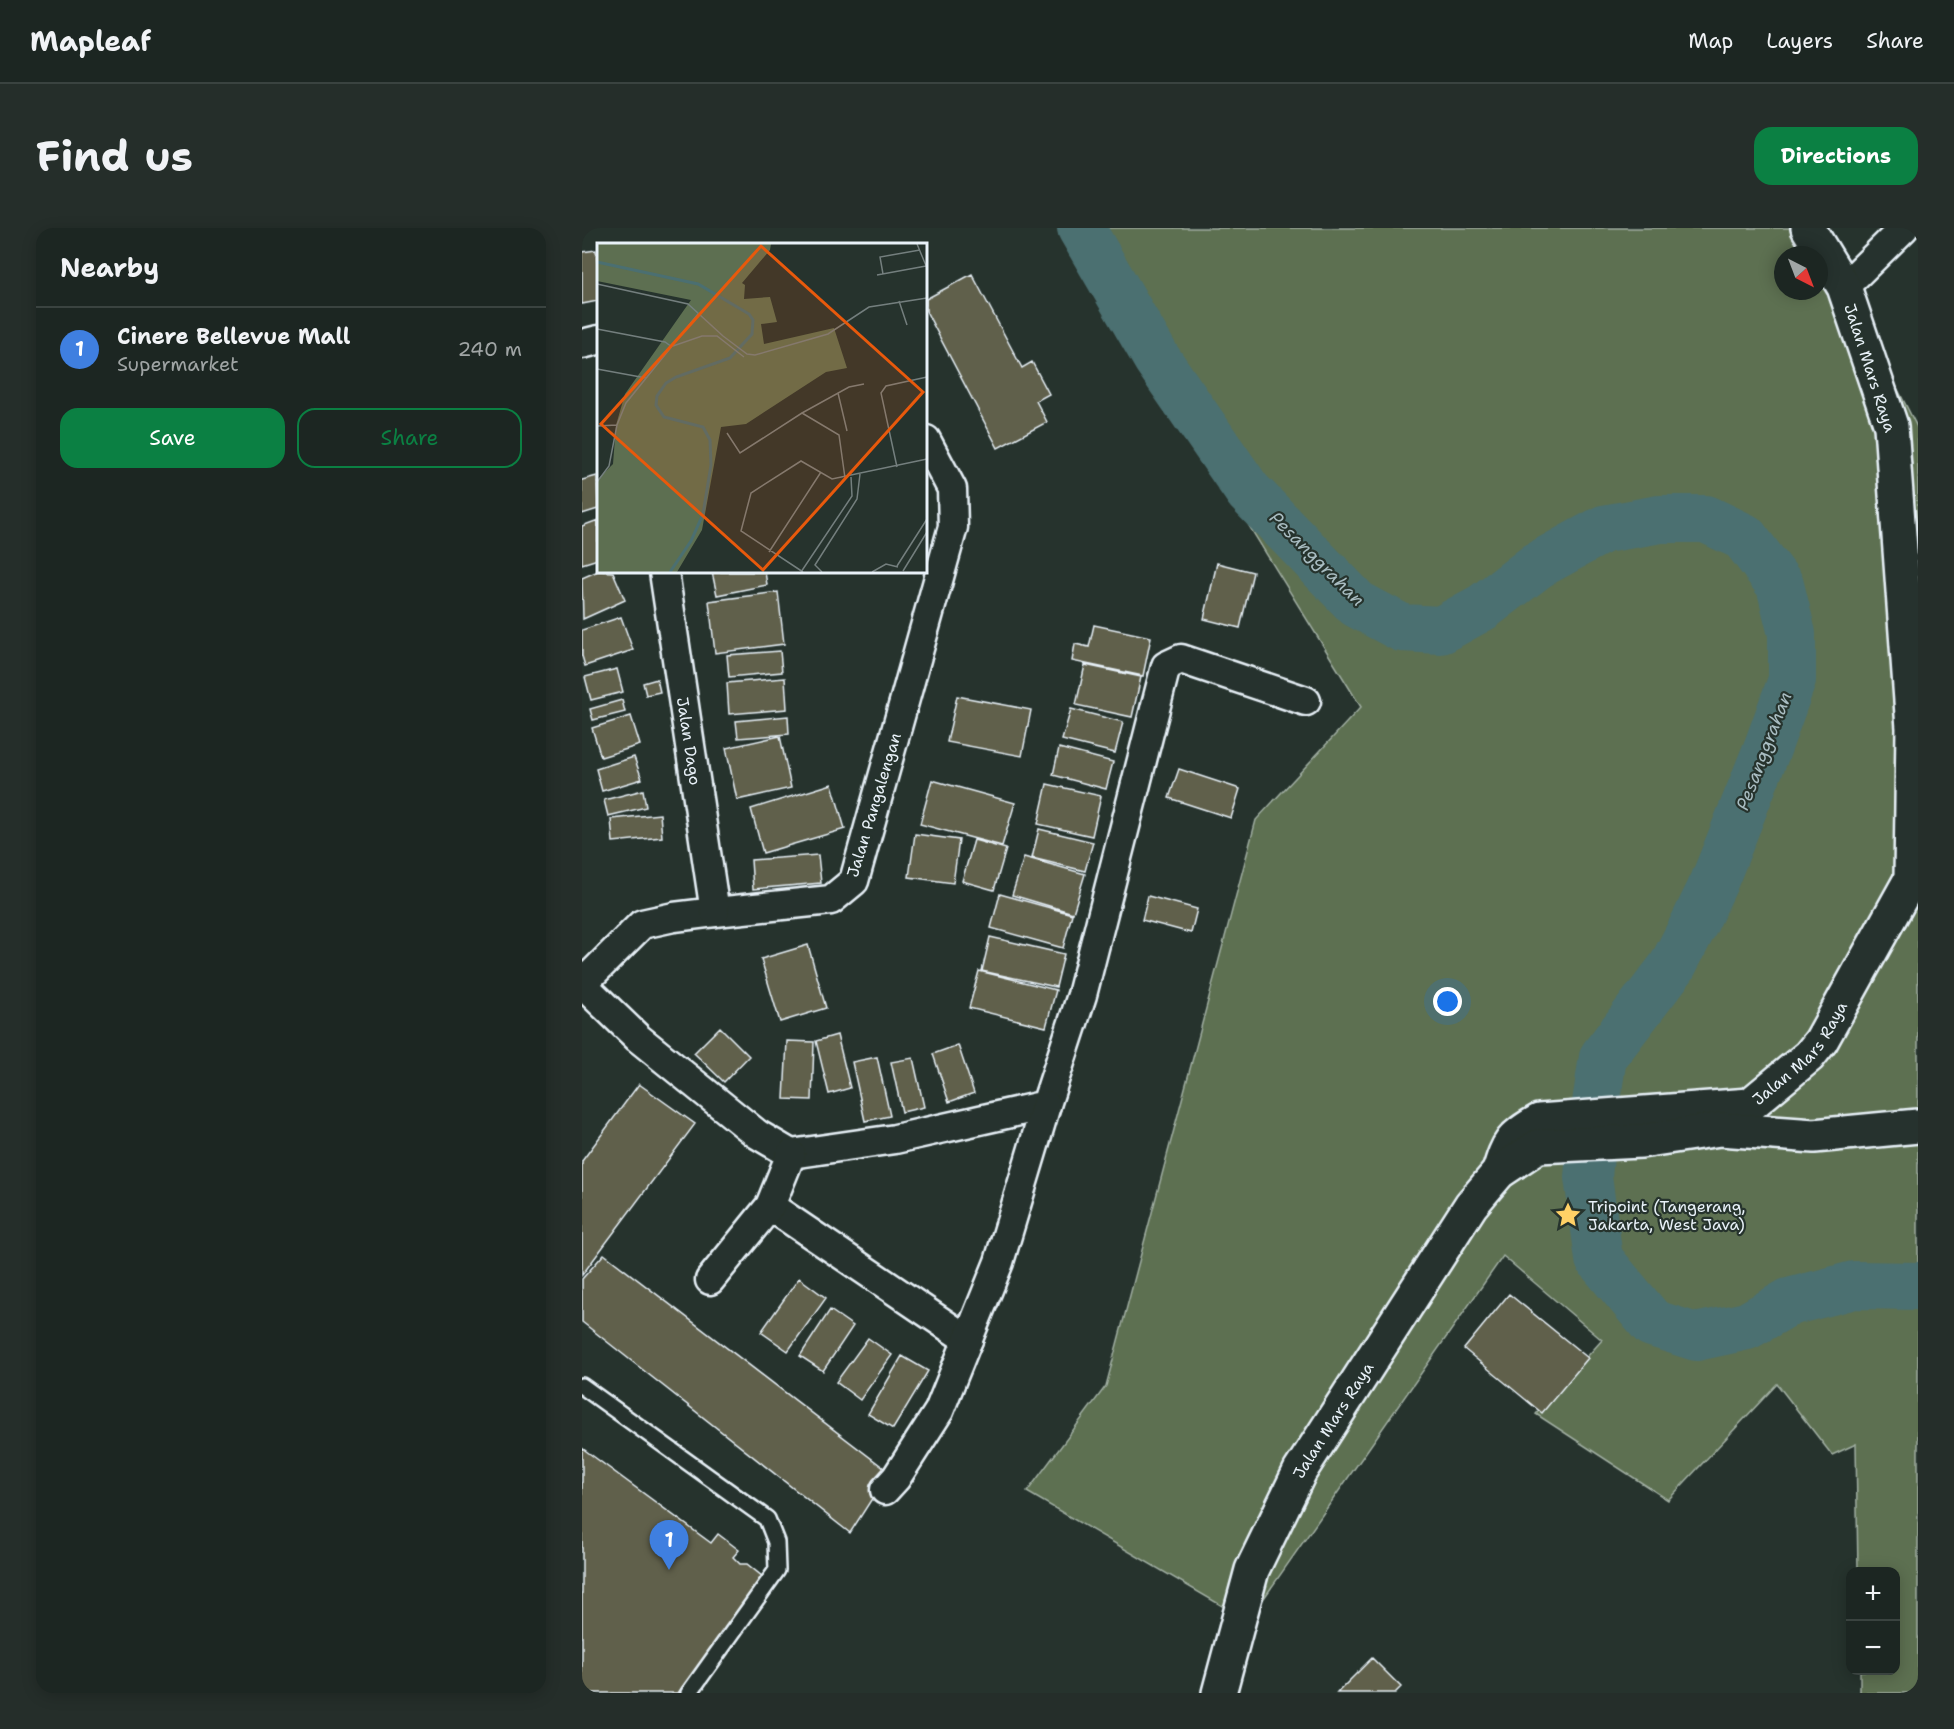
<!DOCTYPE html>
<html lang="en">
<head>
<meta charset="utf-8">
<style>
	:root { --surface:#1c2622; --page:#252e2a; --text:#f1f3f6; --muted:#a0a5a5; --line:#3a4340; --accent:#0b8043 }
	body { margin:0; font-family:"Shantell Sans",sans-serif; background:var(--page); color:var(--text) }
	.controls { position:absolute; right:18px; bottom:18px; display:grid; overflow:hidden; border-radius:12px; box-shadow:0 3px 15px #0003 }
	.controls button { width:54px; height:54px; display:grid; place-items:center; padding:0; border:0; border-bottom:2px solid var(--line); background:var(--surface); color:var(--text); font:30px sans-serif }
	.compass { position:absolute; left:1192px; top:18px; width:54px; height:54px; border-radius:50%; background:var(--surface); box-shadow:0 3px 15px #0003; rotate:138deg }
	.you { position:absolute; left:866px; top:774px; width:21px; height:21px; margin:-15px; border:4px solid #fff; border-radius:50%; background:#1a73e8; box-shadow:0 0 0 9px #1a73e833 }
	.badge { display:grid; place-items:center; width:39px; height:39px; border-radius:50%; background:var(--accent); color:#fff; font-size:20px; font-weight:700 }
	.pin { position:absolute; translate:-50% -50px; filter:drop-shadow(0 2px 3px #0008) }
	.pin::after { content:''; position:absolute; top:32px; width:21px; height:18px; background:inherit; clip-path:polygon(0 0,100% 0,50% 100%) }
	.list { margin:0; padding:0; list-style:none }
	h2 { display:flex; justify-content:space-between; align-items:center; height:78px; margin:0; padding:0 24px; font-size:26px }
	h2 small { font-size:20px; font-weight:400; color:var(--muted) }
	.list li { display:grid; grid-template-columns:39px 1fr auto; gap:18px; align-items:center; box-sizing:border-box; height:84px; padding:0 24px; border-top:2px solid var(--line) }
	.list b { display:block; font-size:22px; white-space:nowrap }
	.list p { margin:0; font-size:20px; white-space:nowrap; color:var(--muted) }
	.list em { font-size:20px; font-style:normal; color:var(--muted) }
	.actions { display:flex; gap:12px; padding:18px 24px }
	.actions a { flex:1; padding:14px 0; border:2px solid var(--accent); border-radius:18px; text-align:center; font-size:21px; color:var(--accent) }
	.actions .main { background:var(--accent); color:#fff }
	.map { position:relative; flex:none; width:1336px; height:1465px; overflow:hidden; border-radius:18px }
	header { display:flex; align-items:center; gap:36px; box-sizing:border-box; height:84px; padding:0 30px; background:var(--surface); border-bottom:2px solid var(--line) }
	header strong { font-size:28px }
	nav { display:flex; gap:33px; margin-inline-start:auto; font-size:21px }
	.intro { display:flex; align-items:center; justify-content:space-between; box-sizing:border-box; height:144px; padding:0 36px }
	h1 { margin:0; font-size:42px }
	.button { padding:15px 27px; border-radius:18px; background:var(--accent); color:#fff; font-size:21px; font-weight:700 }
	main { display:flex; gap:36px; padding:0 36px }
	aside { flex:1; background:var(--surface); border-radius:18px; box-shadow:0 3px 15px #0003 }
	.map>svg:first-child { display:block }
</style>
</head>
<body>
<header>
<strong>Mapleaf</strong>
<nav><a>Map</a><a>Layers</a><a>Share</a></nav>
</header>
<div class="intro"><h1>Find us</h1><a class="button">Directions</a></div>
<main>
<aside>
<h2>Nearby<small></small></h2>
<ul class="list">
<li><span class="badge" style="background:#3f7fe0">1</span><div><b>Cinere Bellevue Mall</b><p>Supermarket</p></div><em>240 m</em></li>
</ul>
<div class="actions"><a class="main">Save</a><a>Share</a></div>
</aside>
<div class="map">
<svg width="1336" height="1465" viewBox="0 0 1336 1465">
	<rect width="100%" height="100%" fill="#26332d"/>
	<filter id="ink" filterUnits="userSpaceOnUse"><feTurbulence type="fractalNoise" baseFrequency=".0167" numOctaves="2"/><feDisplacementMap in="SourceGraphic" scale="12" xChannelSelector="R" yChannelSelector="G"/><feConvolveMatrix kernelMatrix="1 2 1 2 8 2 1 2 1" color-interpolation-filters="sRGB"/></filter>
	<g filter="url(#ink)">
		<path fill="#5d6f51" stroke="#a2b0a4" stroke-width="1.5" fill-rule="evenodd" d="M 483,0 L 1219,0 L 1261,54 L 1336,201 L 1336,1465 L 1278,1465 L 1278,1443 L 1314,1442 L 1314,1344 L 1276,1343 L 1274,1216 L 1250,1227 L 1195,1156 L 1086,1272 L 954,1186 L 1020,1112 L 921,1028 L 666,1393 L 445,1264 L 524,1158 L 674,592 L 779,479 ZM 1201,27 L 1237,27 L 1237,63 L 1201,63 Z"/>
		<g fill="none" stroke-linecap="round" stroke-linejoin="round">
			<path stroke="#4b6f71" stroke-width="48" d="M 499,0 L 575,131 L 666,263 L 775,376 L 820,400 L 859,402 L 901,379 L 956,337 L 1022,301 L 1078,291 L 1124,291 L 1162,309 L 1198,357 L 1210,406 L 1210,452 L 1185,521 L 1132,654 L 1113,694 L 1090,739 L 1021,829 L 1011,895 L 1006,949 L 1017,1031 L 1070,1095 L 1114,1109 L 1165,1098 L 1207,1074 L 1272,1057 L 1336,1058"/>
		</g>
		<path fill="#60604b" stroke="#e8f1f8" stroke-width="1.5" d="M 14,22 L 16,37 L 16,73 L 0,76 L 0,24 Z
			M 390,46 L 440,140 L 450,134 L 467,166 L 454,173 L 465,194 L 416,220 L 344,83 L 344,71 Z
			M 15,248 L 16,281 L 0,286 L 0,252 Z
			M 16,292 L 16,331 L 0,336 L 0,298 Z
			M 635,335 L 671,344 L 658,400 L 622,391 Z
			M 16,343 L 31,344 L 43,372 L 1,391 L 0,350 Z
			M 130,344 L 183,344 L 185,357 L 135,367 Z
			M 196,364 L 202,416 L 133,425 L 127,373 Z
			M 39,389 L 51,422 L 3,438 L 0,428 L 0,402 Z
			M 512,397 L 569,409 L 561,448 L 490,433 L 493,416 L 507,419 Z
			M 198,423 L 200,444 L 147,449 L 145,427 Z
			M 503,437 L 559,449 L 550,489 L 494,477 Z
			M 35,441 L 41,464 L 9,472 L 3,449 Z
			M 203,450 L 205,481 L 147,486 L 145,455 Z
			M 75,451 L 78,464 L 64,467 L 61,455 Z
			M 375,468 L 449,482 L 440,528 L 365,514 Z
			M 40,472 L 43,484 L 11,492 L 8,481 Z
			M 489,481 L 541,494 L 533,525 L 480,512 Z
			M 49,488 L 58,517 L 19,529 L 10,500 Z
			M 206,488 L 207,506 L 156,510 L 154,493 Z
			M 198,508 L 209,560 L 155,572 L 144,520 Z
			M 477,520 L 531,534 L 524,561 L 471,547 Z
			M 52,529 L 60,551 L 20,563 L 14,541 Z
			M 597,541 L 658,561 L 649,590 L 587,570 Z
			M 350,552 L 433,575 L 420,618 L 338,596 Z
			M 250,556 L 263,601 L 181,625 L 169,581 Z
			M 465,556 L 519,568 L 510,608 L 456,596 Z
			M 61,562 L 64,579 L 26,588 L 22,572 Z
			M 78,586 L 80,609 L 31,614 L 29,591 Z
			M 457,601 L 511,614 L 503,643 L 450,630 Z
			M 333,606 L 377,612 L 371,655 L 327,649 Z
			M 392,612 L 424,621 L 412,662 L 380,653 Z
			M 236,627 L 239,655 L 171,661 L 169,632 Z
			M 442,629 L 503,646 L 491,685 L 430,667 Z
			M 418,666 L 490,686 L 481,720 L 409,700 Z
			M 566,668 L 615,681 L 609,705 L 560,692 Z
			M 408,709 L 482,726 L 474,759 L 400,743 Z
			M 226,717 L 244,780 L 198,794 L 179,731 Z
			M 397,743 L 474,762 L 464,799 L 387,780 Z
			M 138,799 L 167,828 L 142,854 L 112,825 Z
			M 255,807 L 268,860 L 247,866 L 234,813 Z
			M 205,813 L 232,814 L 230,872 L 202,871 Z
			M 376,817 L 392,865 L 367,874 L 351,826 Z
			M 295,829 L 308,888 L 283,893 L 270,834 Z
			M 331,830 L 342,879 L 320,884 L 309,834 Z
			M 57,856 L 113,896 L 0,1047 L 0,933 Z
			M 22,1026 L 307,1244 L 268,1305 L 0,1094 L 0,1051 Z
			M 217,1050 L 244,1070 L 206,1123 L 179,1104 Z
			M 927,1066 L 1006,1130 L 960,1185 L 882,1121 Z
			M 248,1082 L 271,1098 L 241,1143 L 218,1128 Z
			M 286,1110 L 310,1127 L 278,1172 L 254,1154 Z
			M 320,1128 L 346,1143 L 311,1201 L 286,1186 Z
			M 0,1220 L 129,1315 L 136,1306 L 157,1322 L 151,1329 L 158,1336 L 165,1336 L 181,1349 L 96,1465 L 0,1465 Z
			M 790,1430 L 819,1459 L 813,1465 L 755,1465 Z"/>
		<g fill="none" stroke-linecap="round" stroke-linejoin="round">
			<g stroke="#e8f1f8" stroke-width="20">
				<path id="lane" d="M 0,1158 L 185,1291 L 194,1314 L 195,1342 L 107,1465"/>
			</g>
			<g stroke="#e8f1f8" stroke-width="33">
				<g id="street">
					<path d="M 1262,59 L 1322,0"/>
					<path d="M 0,116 L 16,112"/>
					<path d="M 344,212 L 370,261 L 371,299 L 272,653 L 249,672 L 133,684 L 92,689 L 60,696 L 0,756 L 56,810 L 175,906 L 209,926 L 313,911 L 464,877 L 500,767 L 584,438 L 599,431 L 724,473"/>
					<path id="s1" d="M 82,344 L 133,684"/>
					<path d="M 188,978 L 386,1112"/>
					<path d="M 128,1052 L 188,978 L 209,926"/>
					<path d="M 303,1262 L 314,1250 L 357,1183 L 417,1034 L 464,877"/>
				</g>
			</g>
			<g stroke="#e8f1f8" stroke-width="38">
				<g id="secondary">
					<path id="s2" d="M 917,944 C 926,914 929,909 957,893 L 1168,877 L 1227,828 L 1239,813 L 1329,651 L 1331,500 L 1309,198 L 1262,59 L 1226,0"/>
					<path id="s3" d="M 637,1465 L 670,1342 L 718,1243 L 889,977 L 917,944 L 956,918 L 1059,913 L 1138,901 L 1232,908 L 1336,898"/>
				</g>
			</g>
			<use href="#lane" stroke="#26332d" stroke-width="15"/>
			<use href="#street" stroke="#26332d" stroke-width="28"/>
			<use href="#secondary" stroke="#26332d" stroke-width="33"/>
		</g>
	</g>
	<defs>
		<g id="sight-bare" transform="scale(2.07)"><path d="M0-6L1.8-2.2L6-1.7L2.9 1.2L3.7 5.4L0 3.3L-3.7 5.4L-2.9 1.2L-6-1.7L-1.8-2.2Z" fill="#ffd166" stroke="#26332d" stroke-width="2.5" paint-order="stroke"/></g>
	</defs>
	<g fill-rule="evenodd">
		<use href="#sight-bare" x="986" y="987"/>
	</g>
	<g text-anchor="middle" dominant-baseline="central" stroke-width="4.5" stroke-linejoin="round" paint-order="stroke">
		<g font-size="16" fill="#e8f1f8" stroke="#26332d">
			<text transform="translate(1288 140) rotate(72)">Jalan Mars Raya</text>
			<text stroke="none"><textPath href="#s1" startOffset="171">Jalan Dago</textPath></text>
			<text transform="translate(292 577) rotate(-73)">Jalan Pangalengan</text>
			<text stroke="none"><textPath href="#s2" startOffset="352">Jalan Mars Raya</textPath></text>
			<text stroke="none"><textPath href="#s3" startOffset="298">Jalan Mars Raya</textPath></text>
		</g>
		<g font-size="16" fill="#e8f1f8" stroke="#26332d" text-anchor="start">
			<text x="1006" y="978">Tripoint (Tangerang,<tspan x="1006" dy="18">Jakarta, West Java)</tspan></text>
		</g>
		<g font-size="18" font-style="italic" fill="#a9bdc2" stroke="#26332d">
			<text transform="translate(735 331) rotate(45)">Pesanggrahan</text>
			<text transform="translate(1182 523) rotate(-69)">Pesanggrahan</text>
		</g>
	</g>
	<g transform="translate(15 15)">
		<rect width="330" height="330" fill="#26332d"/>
		<path d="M 0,1 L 174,1 L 173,7 L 145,40 L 148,42 L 147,56 L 173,54 L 180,79 L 164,81 L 167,101 L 237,85 L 250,125 L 229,129 L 149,181 L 124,184 L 105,287 L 80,329 L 0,329 L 0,237 L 16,221 L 19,182 L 28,151 L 94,57 L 0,38 Z" fill="#5d6f51"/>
		<path fill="none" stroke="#4b6f71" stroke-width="3" d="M 0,19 L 101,41 L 152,71 L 156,77 L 155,91 L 133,115 L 79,134 L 69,140 L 60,153 L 59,162 L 67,174 L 106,184 L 113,197 L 114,222 L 106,271 L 94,298 L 73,329"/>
		<path fill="none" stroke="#747f7e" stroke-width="1.5" d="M 320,1 L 330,25M 286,31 L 283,14 L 323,7M 280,32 L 329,23M 0,41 L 91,61 L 126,93 L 150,111 L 158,112 L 231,91 L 272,64 L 330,55M 302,58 L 310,82M 0,86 L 68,99 L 75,104M 76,103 L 105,93 L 120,93 L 147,114M 0,126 L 49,135M 241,150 L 250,188M 205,170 L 252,144 L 267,141M 0,183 L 20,182M 130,190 L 143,210 L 205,170 L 242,192 L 248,235M 300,224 L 284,150 L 289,143 L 330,134M 0,239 L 12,223 L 20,182 L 29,160 L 101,71M 172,309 L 224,229M 300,323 L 330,276M 306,328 L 330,289M 204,329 L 255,253 L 254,234M 206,329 L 144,288 L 154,250 L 204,218 L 235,236 L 330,216M 225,329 L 218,322 L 260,256 L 263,231M 275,329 L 289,321 L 301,324"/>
		<path fill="#e8590c" fill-opacity="0.15" stroke="#e8590c" stroke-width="3" d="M 164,3 L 326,149 L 166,327 L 4,181 Z"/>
		<rect width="330" height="330" fill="none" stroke="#e8f1f8" stroke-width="3"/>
	</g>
</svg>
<div class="controls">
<button>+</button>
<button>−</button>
</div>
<svg class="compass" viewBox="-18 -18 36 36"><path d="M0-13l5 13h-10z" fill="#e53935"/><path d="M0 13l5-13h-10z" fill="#a0a5a5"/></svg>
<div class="you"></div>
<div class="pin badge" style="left:87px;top:1342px;background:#3f7fe0">1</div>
</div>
</main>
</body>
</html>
